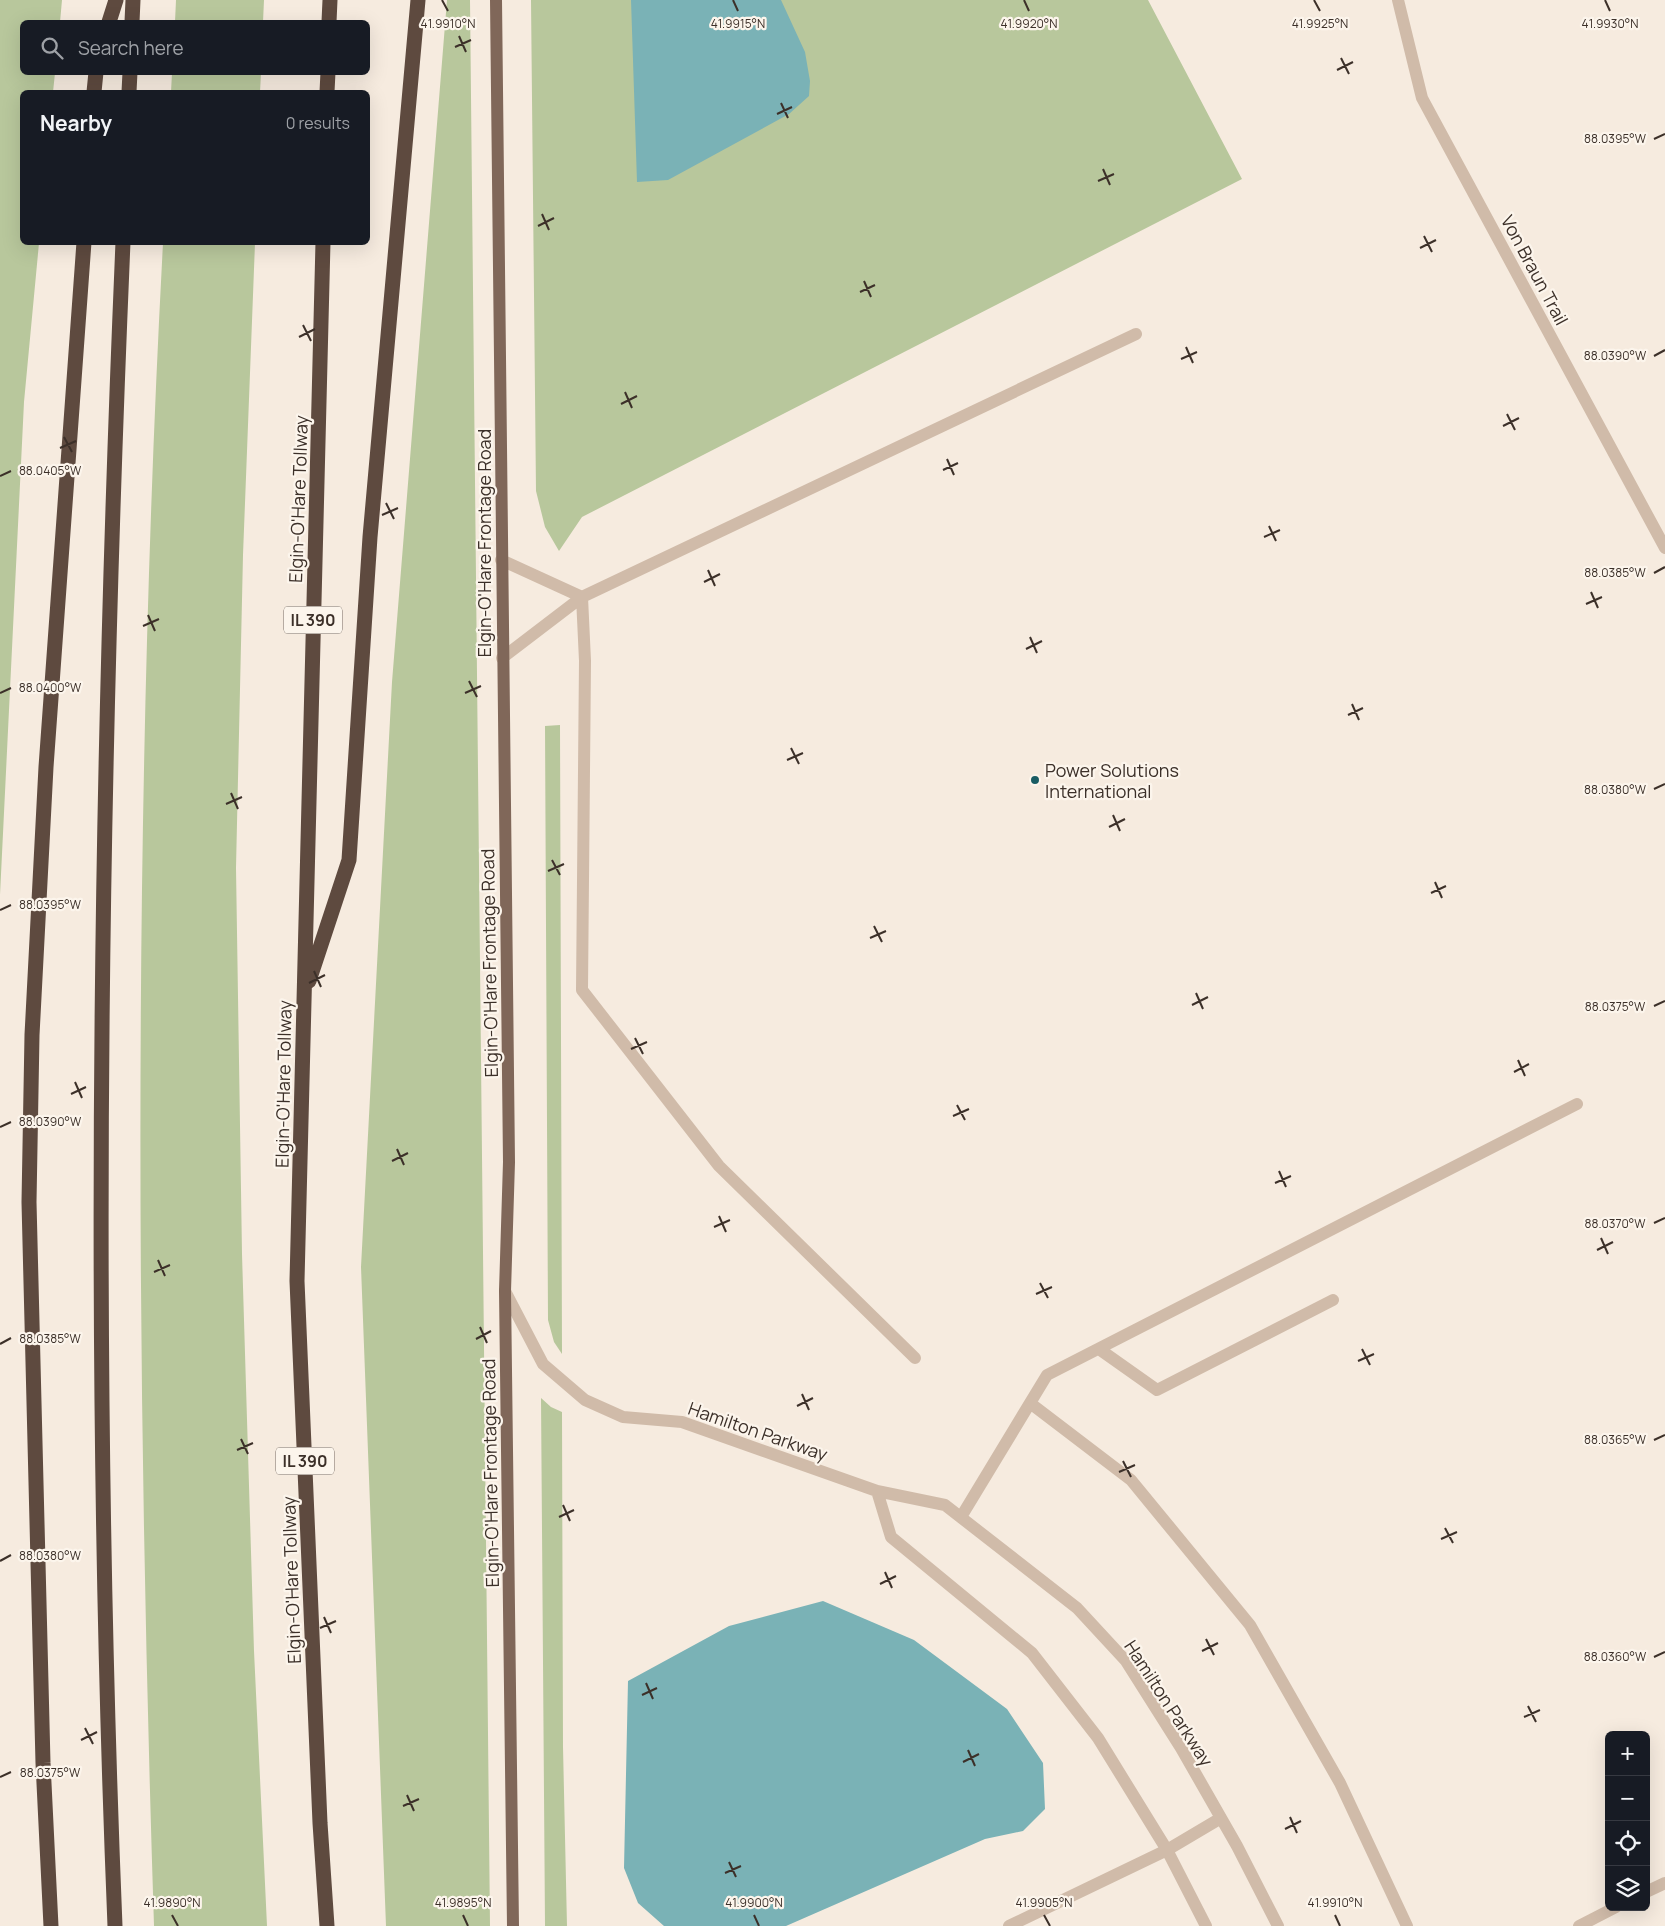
<!DOCTYPE html>
<html lang="en">
<head>
<meta charset="utf-8">
<style>
	:root { --surface:#171b24; --page:#242831; --text:#f1f3f6; --muted:#9ea1a6; --line:#363941 }
	body { margin:0; font-family:Manrope,sans-serif; background:var(--page); color:var(--text) }
	.controls { position:absolute; right:15px; bottom:15px; display:grid; overflow:hidden; border-radius:8px; box-shadow:0 5px 20px #0002 }
	.controls button { width:45px; height:45px; display:grid; place-items:center; padding:0; border:0; border-bottom:1px solid var(--line); background:var(--surface); color:var(--text); font:25px sans-serif }
	.list { margin:0; padding:0; list-style:none }
	h2 { display:flex; justify-content:space-between; align-items:center; height:65px; margin:0; padding:0 20px; font-size:21px }
	h2 small { font-size:16px; font-weight:400; color:var(--muted) }
	.icon { flex:none; width:28px; height:28px; fill:none; stroke:currentColor; stroke-width:2; stroke-linecap:round; stroke-linejoin:round }
	.map { position:relative; flex:none; width:1665px; height:1926px; overflow:hidden }
	.search { position:absolute; background:var(--surface); box-shadow:0 5px 20px #0002; left:20px; top:20px; width:350px; height:55px; display:flex; align-items:center; gap:12px; box-sizing:border-box; padding:0 18px; border-radius:8px; color:var(--muted); font-size:19px }
	.panel { position:absolute; background:var(--surface); box-shadow:0 5px 20px #0002; left:20px; top:90px; width:350px; height:155px; border-radius:8px }
	.map>svg:first-child { display:block }
</style>
</head>
<body>
<div class="map">
<svg width="1665" height="1926" viewBox="0 0 1665 1926">
	<rect width="100%" height="100%" fill="#f6ebdf"/>
	<path fill="#b8c79c" d="M 0,0 L 62,0 L 60,22 L 22,22 L 22,72 L 55,73 L 53,92 L 22,92 L 22,242 L 39,243 L 24,402 L 0,895 Z
		M 176,0 L 264,0 L 263,22 L 175,22 Z
		M 447,0 L 470,0 L 490,1926 L 386,1926 L 361,1267 L 392,682 Z
		M 531,0 L 1148,0 L 1242,179 L 582,517 L 559,551 L 545,527 L 536,491 Z
		M 172,73 L 261,73 L 260,92 L 171,92 Z
		M 163,243 L 255,243 L 243,555 L 236,868 L 242,1254 L 254,1651 L 267,1926 L 154,1926 C 136,1365 133,803 163,243 Z
		M 560,725 L 562,1354 L 554,1342 L 548,1320 L 545,726 Z
		M 541,1398 L 551,1407 L 562,1412 L 563,1747 L 567,1926 L 545,1926 Z"/>
	<path fill="#7ab2b6" d="M 631,0 L 781,0 L 805,52 L 810,81 L 809,96 L 789,114 L 668,180 L 637,182 Z
		M 823,1601 L 914,1640 L 1007,1709 L 1043,1763 L 1045,1809 L 1023,1831 L 985,1839 L 786,1926 L 664,1926 L 638,1903 L 624,1868 L 628,1681 L 729,1626 Z"/>
	<g fill="none" stroke-linecap="round" stroke-linejoin="round">
		<path stroke="#d0bba9" stroke-width="12" d="M 1398,0 L 1422,98 L 1665,548
			M 501,560 L 582,597
			M 582,597 L 585,661 L 582,990 L 719,1166 L 915,1358
			M 502,658 L 582,597 L 1136,334
			M 505,1291 L 543,1364 L 585,1400 L 623,1417 L 682,1422 L 877,1491 L 945,1505 L 1077,1608 L 1126,1661 L 1181,1748 L 1237,1846 L 1278,1926
			M 1099,1349 L 1157,1390 L 1333,1300
			M 1030,1403 L 1131,1480 L 1250,1625 L 1340,1783 L 1407,1926
			M 877,1491 L 891,1537 L 1032,1653 L 1098,1738 L 1167,1850 L 1206,1926
			M 961,1517 L 1047,1375 L 1577,1104
			M 1646,1892 L 1665,1883
			M 1009,1926 L 1167,1850 L 1221,1818
			M 1579,1926 L 1616,1907"/>
		<path stroke="#806759" stroke-width="12" d="M 496,0 L 509,1162 L 505,1291 L 513,1926"/>
		<path stroke="#5e4a3f" stroke-width="15" d="M 109,22 L 116,0
			M 132,22 L 133,0
			M 329,22 L 330,0
			M 94,92 L 96,72
			M 129,92 L 130,72
			M 327,92 L 328,72
			M 323,242 L 297,1281 L 320,1823 L 327,1926
			M 309,981 L 349,860 L 370,537 L 418,0
			M 51,1926 L 43,1763 L 29,1202 L 32,1035 L 46,767 L 84,242
			M 115,1926 C 92,1365 99,803 123,242"/>
	</g>
	<path fill="none" stroke="#3c3029" stroke-width="2" d="M 442,0 L 448,11M 733,0 L 738,11M 1024,0 L 1029,11M 1314,0 L 1320,11M 1605,0 L 1610,11M 459,36 L 466,52M 455,47 L 471,40M 1341,58 L 1349,74M 1337,70 L 1353,62M 781,103 L 788,118M 777,114 L 792,107M 1654,139 L 1665,134M 1103,169 L 1110,185M 1098,181 L 1114,174M 542,214 L 549,230M 538,226 L 554,218M 1424,236 L 1432,252M 1420,248 L 1436,240M 864,281 L 871,297M 860,292 L 875,285M 303,325 L 311,341M 299,337 L 315,329M 1186,347 L 1193,363M 1654,356 L 1665,350M 1181,359 L 1197,352M 625,392 L 632,408M 621,404 L 637,396M 1507,414 L 1515,430M 1503,426 L 1519,418M 64,437 L 72,452M 60,448 L 76,441M 947,459 L 954,475M 943,470 L 958,463M 0,476 L 11,471M 386,503 L 394,519M 382,515 L 398,508M 1269,526 L 1276,541M 1264,537 L 1280,530M 708,570 L 715,586M 1654,573 L 1665,567M 704,582 L 720,574M 1591,592 L 1598,608M 1586,604 L 1602,597M 148,615 L 155,631M 143,626 L 159,619M 1030,637 L 1037,653M 1026,649 L 1042,641M 469,681 L 477,697M 0,693 L 11,688M 465,693 L 481,686M 1352,704 L 1359,720M 1348,715 L 1363,708M 791,748 L 799,764M 787,760 L 803,753M 1654,789 L 1665,784M 231,793 L 238,809M 226,804 L 242,797M 1113,815 L 1120,831M 1109,827 L 1125,819M 552,860 L 560,875M 548,871 L 564,864M 1435,882 L 1442,898M 1431,893 L 1446,886M 0,910 L 11,905M 874,926 L 882,942M 870,938 L 886,931M 314,971 L 321,987M 309,983 L 325,975M 1196,993 L 1203,1009M 1192,1005 L 1208,997M 1654,1006 L 1665,1001M 635,1038 L 643,1054M 631,1049 L 647,1042M 1518,1060 L 1525,1076M 1514,1072 L 1529,1064M 75,1082 L 82,1098M 71,1094 L 86,1087M 957,1105 L 965,1120M 953,1116 L 969,1109M 0,1127 L 11,1122M 397,1149 L 404,1165M 392,1161 L 408,1153M 1279,1171 L 1286,1187M 1275,1183 L 1291,1176M 719,1216 L 726,1232M 1654,1223 L 1665,1218M 714,1227 L 730,1220M 1601,1238 L 1608,1254M 1597,1250 L 1613,1242M 158,1260 L 165,1276M 154,1272 L 170,1265M 1040,1283 L 1048,1298M 1036,1294 L 1052,1287M 480,1327 L 487,1343M 476,1339 L 491,1331M 0,1344 L 11,1338M 1362,1349 L 1370,1365M 1358,1361 L 1374,1354M 802,1394 L 809,1410M 797,1406 L 813,1398M 241,1439 L 248,1454M 1654,1440 L 1665,1435M 237,1450 L 253,1443M 1123,1461 L 1131,1477M 1119,1472 L 1135,1465M 563,1505 L 570,1521M 559,1517 L 574,1510M 1445,1528 L 1453,1543M 1441,1539 L 1457,1532M 0,1561 L 11,1555M 885,1572 L 892,1588M 880,1584 L 896,1576M 324,1617 L 331,1633M 320,1628 L 336,1621M 1206,1639 L 1214,1655M 1202,1651 L 1218,1643M 1654,1657 L 1665,1652M 646,1683 L 653,1699M 642,1695 L 657,1688M 1528,1706 L 1536,1722M 1524,1717 L 1540,1710M 85,1728 L 93,1744M 81,1740 L 97,1732M 968,1750 L 975,1766M 963,1762 L 979,1754M 0,1777 L 11,1772M 407,1795 L 414,1811M 403,1806 L 419,1799M 1290,1817 L 1297,1833M 1285,1829 L 1301,1821M 729,1862 L 736,1877M 725,1873 L 741,1866M 172,1915 L 178,1926M 463,1915 L 468,1926M 754,1915 L 759,1926M 1044,1915 L 1050,1926M 1335,1915 L 1340,1926"/>
	<circle fill="#195c63" stroke="#fcf5ec" stroke-width="2" cx="1035" cy="780" r="5"/>
	<g text-anchor="middle" dominant-baseline="central" stroke-width="4.5" stroke-linejoin="round" paint-order="stroke">
		<g fill="#fcf5ec" stroke="#766b64" stroke-width="1">
			<rect x="284" y="606.5" width="58" height="27" rx="4"/>
			<rect x="276" y="1447.5" width="58" height="27" rx="4"/>
		</g>
		<g font-size="16" font-weight="bold" fill="#3c3029">
			<text x="313" y="620">IL 390</text>
			<text x="305" y="1461">IL 390</text>
		</g>
		<g font-size="18" fill="#3c3029" stroke="#fcf5ec">
			<text transform="translate(1535 270) rotate(62)">Von Braun Trail</text>
			<text transform="translate(298 499) rotate(-88)">Elgin-O'Hare Tollway</text>
			<text transform="translate(484 543) rotate(-90)">Elgin-O'Hare Frontage Road</text>
			<text transform="translate(489 963) rotate(-91)">Elgin-O'Hare Frontage Road</text>
			<text transform="translate(283 1084) rotate(-89)">Elgin-O'Hare Tollway</text>
			<text transform="translate(758 1431) rotate(19)">Hamilton Parkway</text>
			<text transform="translate(490 1473) rotate(-91)">Elgin-O'Hare Frontage Road</text>
			<text transform="translate(291 1580) rotate(-92)">Elgin-O'Hare Tollway</text>
			<text transform="translate(1169 1703) rotate(57)">Hamilton Parkway</text>
		</g>
		<g font-size="18" fill="#3c3029" stroke="#fcf5ec" text-anchor="start">
			<text x="1045" y="770">Power Solutions<tspan x="1045" dy="21">International</tspan></text>
		</g>
	</g>
	<g font-size="12" text-anchor="middle" fill="#3c3029" stroke="#fcf5ec" stroke-width="4.5" stroke-linejoin="round" paint-order="stroke">
		<text x="448" y="28">41.9910°N</text>
		<text x="738" y="28">41.9915°N</text>
		<text x="1029" y="28">41.9920°N</text>
		<text x="1320" y="28">41.9925°N</text>
		<text x="1610" y="28">41.9930°N</text>
		<text x="1615" y="143">88.0395°W</text>
		<text x="1615" y="360">88.0390°W</text>
		<text x="50" y="475">88.0405°W</text>
		<text x="1615" y="577">88.0385°W</text>
		<text x="50" y="692">88.0400°W</text>
		<text x="1615" y="794">88.0380°W</text>
		<text x="50" y="909">88.0395°W</text>
		<text x="1615" y="1011">88.0375°W</text>
		<text x="50" y="1126">88.0390°W</text>
		<text x="1615" y="1228">88.0370°W</text>
		<text x="50" y="1343">88.0385°W</text>
		<text x="1615" y="1444">88.0365°W</text>
		<text x="50" y="1560">88.0380°W</text>
		<text x="1615" y="1661">88.0360°W</text>
		<text x="50" y="1777">88.0375°W</text>
		<text x="172" y="1907">41.9890°N</text>
		<text x="463" y="1907">41.9895°N</text>
		<text x="754" y="1907">41.9900°N</text>
		<text x="1044" y="1907">41.9905°N</text>
		<text x="1335" y="1907">41.9910°N</text>
	</g>
</svg>
<div class="controls">
<button>+</button>
<button>−</button>
<button><svg class="icon" aria-label="locate" viewBox="0 0 24 24"><circle cx="12" cy="12" r="6"/><path d="M12 2v4M12 18v4M2 12h4M18 12h4"/></svg></button>
<button><svg class="icon" aria-label="layers" viewBox="0 0 24 24"><path d="M12 4l9 5-9 5-9-5zM3 14l9 5 9-5"/></svg></button>
</div>
<div class="search"><svg class="icon" aria-label="search" viewBox="0 0 24 24"><circle cx="10" cy="10" r="6"/><path d="M15 15l6 6"/></svg>Search here</div>
<section class="panel">
<h2>Nearby<small>0 results</small></h2>
<ul class="list">
</ul>
</section>
</div>
</body>
</html>
